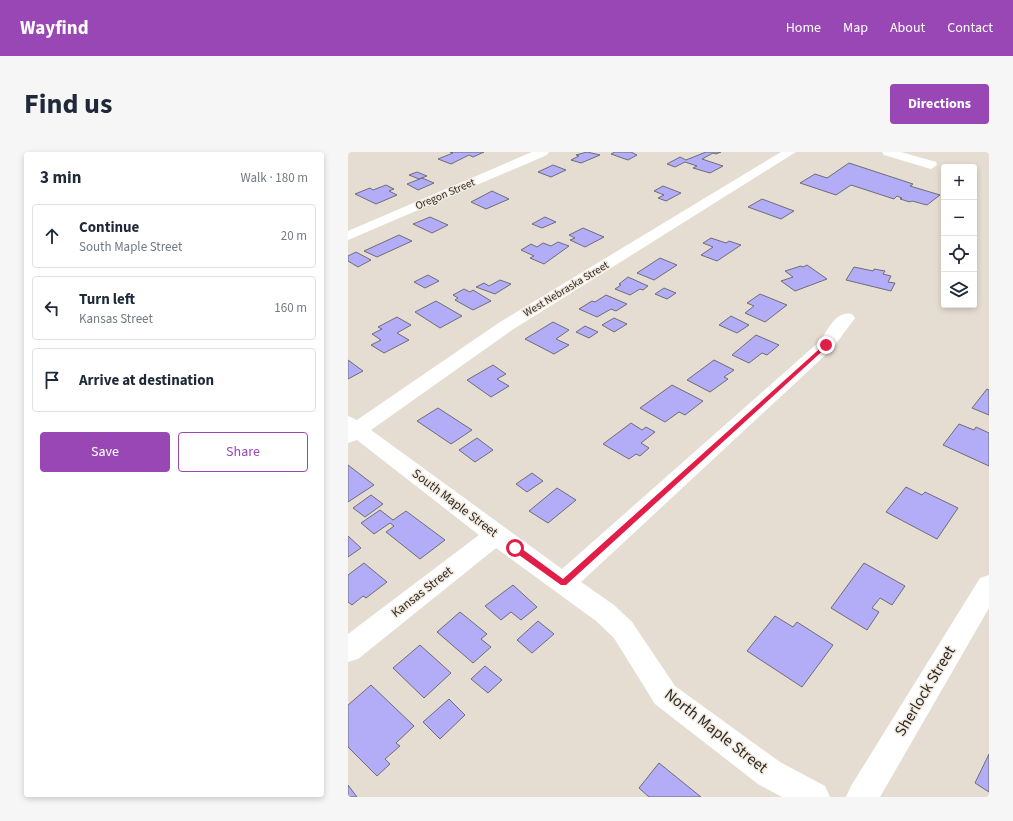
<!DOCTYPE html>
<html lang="en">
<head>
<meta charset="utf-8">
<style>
	:root { --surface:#fff; --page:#f6f6f7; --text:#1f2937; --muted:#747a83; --line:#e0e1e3; --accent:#9a47b6 }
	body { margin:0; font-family:"Source Sans 3",sans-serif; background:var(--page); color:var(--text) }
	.controls { position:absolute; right:12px; top:12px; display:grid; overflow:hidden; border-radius:4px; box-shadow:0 2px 6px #0003 }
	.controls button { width:36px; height:36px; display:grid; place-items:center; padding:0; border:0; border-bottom:1px solid var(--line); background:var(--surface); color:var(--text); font:20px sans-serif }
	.stop { position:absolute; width:12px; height:12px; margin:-9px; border:3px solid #e11d48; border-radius:50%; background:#fff }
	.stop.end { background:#e11d48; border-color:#fff; box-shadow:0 1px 4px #0008 }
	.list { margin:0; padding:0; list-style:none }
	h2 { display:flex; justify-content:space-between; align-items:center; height:52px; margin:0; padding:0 16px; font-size:17px }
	h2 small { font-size:13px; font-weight:400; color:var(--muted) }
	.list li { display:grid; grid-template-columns:26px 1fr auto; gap:12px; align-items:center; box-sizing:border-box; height:64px; margin:0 8px 8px; padding:0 8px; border:1px solid var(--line); border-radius:4px }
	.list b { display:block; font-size:15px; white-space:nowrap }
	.list p { margin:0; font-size:13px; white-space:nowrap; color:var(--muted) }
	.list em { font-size:13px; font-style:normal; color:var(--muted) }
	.actions { display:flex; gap:8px; padding:12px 16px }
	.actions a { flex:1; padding:9px 0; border:1px solid var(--accent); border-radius:4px; text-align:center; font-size:14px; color:var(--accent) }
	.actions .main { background:var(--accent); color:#fff }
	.icon { flex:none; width:22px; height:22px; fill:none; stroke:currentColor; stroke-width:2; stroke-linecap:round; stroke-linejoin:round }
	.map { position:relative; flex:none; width:641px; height:645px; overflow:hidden; border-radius:4px }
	header { display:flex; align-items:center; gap:24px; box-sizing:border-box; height:56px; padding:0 20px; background:var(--accent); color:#fff }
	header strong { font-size:19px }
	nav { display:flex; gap:22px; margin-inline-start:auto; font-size:14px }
	.intro { display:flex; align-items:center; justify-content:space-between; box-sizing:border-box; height:96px; padding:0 24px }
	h1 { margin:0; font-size:28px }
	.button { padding:10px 18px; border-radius:4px; background:var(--accent); color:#fff; font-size:14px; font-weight:700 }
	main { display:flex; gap:24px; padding:0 24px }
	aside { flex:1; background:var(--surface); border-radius:4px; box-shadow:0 2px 6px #0003 }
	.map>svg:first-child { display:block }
</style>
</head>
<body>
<header>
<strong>Wayfind</strong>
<nav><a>Home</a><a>Map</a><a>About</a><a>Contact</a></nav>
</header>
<div class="intro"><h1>Find us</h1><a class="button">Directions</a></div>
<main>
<aside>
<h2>3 min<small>Walk · 180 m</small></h2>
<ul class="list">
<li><svg class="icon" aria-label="ahead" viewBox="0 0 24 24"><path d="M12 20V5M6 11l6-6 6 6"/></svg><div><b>Continue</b><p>South Maple Street</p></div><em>20 m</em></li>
<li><svg class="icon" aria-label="left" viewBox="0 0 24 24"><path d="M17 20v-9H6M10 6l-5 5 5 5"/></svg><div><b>Turn left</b><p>Kansas Street</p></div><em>160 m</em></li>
<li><svg class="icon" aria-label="arrive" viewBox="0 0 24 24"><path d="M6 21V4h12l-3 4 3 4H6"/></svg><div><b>Arrive at destination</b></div></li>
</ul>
<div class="actions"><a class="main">Save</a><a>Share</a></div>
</aside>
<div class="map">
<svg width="641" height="645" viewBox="0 0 641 645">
	<rect width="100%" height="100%" fill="#e6ddd2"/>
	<path fill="#b2adf6" stroke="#6d6d78" d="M 102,0 L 136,0 L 125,5 L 121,3 L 103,12 L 90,7 L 105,1 Z
		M 239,0 L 252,3 L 233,11 L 223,8 L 231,4 L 228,3 Z
		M 267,0 L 283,0 L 289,3 L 280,8 L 263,2 Z
		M 358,0 L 373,0 L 368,2 L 365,1 L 354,7 L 375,14 L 362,21 L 345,16 L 349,14 L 337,10 L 327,15 L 319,12 L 332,5 L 338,8 Z
		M 501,11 L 565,32 L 562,34 L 592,43 L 579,53 L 564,49 L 562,50 L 552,47 L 554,46 L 549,44 L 546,47 L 503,33 L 488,43 L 452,31 L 467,22 L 479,26 Z
		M 205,13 L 218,18 L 203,25 L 190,20 Z
		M 69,20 L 79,24 L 71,27 L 61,23 Z
		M 74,26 L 86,31 L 70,38 L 59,32 Z
		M 38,33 L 46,37 L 41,39 L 49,43 L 28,52 L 7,42 L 22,36 L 25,38 Z
		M 315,34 L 333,41 L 318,49 L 310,46 L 316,43 L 306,39 Z
		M 144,39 L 161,47 L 138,57 L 123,50 Z
		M 414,47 L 446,59 L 433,67 L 400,55 Z
		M 82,65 L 100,73 L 84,81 L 65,72 Z
		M 197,65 L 208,70 L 194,76 L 184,72 Z
		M 235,76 L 256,85 L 237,95 L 222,88 L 227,86 L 221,83 Z
		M 51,83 L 64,89 L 29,105 L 16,99 Z
		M 363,86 L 378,91 L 381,89 L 393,93 L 369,109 L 353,103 L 365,95 L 355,91 Z
		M 210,90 L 221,94 L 196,112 L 182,106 L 186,104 L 173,98 L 183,92 L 189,95 L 195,91 L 203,94 Z
		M 8,100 L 23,108 L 10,115 L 0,109 L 0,104 Z
		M 312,106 L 329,113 L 306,128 L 289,121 Z
		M 459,113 L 479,127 L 447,139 L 433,129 L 445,125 L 437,119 L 453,114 L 455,115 Z
		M 506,115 L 525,119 L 526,117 L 537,119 L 535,122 L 543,124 L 540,130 L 547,131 L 543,139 L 498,128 Z
		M 80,123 L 91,129 L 77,136 L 66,130 Z
		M 280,125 L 300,134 L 295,138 L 292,137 L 282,143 L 267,137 L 273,133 L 271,132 Z
		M 152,128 L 163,132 L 147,142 L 128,135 L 136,131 L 141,134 Z
		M 316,136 L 328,141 L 319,147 L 307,142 Z
		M 116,137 L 122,140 L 125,138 L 143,149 L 125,158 L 107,148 L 110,146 L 105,143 Z
		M 412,142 L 439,153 L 417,170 L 397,161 L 406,154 L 399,151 Z
		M 258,143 L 279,152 L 268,159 L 263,157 L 249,165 L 231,157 L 244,149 L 247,150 Z
		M 88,149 L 114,164 L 92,176 L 67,160 Z
		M 383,164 L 401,173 L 389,181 L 371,173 Z
		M 49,165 L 63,173 L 49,181 L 61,188 L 36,201 L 23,193 L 33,188 L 24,182 L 34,177 L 30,175 Z
		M 266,166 L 279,172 L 266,180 L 254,173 Z
		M 205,170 L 221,178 L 208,187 L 221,193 L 206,202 L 177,187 Z
		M 237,174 L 250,180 L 241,186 L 228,180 Z
		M 408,183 L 431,193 L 419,203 L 414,201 L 401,211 L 384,203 Z
		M 0,208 L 15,219 L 0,227 Z
		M 366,208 L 386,218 L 376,225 L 380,227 L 362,240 L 339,228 Z
		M 145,213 L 158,222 L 149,227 L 161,234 L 143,245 L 119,228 Z
		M 324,233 L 355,249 L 337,263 L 331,260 L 317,270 L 292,256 Z
		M 639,237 L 641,238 L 641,263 L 624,256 Z
		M 90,256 L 124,278 L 103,292 L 69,269 Z
		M 283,271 L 294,278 L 298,275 L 307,280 L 293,291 L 301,296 L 292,304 L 288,302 L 281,307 L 255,292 Z
		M 611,272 L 626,278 L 628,275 L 641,281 L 641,314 L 595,293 Z
		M 129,286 L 145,298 L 127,310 L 111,298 Z
		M 0,313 L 26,333 L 0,350 Z
		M 184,321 L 195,329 L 179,340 L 168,332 Z
		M 558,335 L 574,343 L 577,340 L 610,356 L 589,387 L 538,360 Z
		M 209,336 L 228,348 L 200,371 L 181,359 Z
		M 23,343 L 35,352 L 17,365 L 5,356 Z
		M 32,358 L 45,368 L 58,359 L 97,388 L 72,407 L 38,380 L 46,374 L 42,371 L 26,382 L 13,371 Z
		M 0,384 L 13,396 L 0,405 Z
		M 16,411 L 39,430 L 18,446 L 15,444 L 4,453 L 0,450 L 0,423 Z
		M 516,411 L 557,434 L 544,453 L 532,446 L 524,456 L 531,460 L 519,478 L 483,456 Z
		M 165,433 L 189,455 L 173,468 L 163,460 L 153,468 L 137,454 Z
		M 112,460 L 139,482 L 133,487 L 143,495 L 125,511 L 89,480 Z
		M 427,464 L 445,475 L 449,470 L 485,493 L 454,535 L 399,499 Z
		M 190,469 L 206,482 L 184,501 L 169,488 Z
		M 72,493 L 103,521 L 76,546 L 45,516 Z
		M 137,514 L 154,528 L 140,541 L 123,527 Z
		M 23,533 L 66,574 L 48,591 L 52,594 L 37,607 L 42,612 L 29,624 L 0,595 L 0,553 Z
		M 101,547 L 117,563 L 92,587 L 75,570 Z
		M 641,602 L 641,640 L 627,631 Z
		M 311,611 L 353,645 L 301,645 L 291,636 Z
		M 0,633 L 9,645 L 0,645 Z"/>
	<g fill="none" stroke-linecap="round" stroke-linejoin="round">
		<path fill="#fff" fill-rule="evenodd" d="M 184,0 L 201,0 L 199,3 L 0,88 L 0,79 Z
			M 433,0 L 448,0 L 164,178 L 23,278 L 214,417 L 472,189 C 480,178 488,158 504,162 L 507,166 L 484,197 L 233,430 L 266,453 L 284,470 L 327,534 L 432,610 L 477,634 L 482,645 L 434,645 L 410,632 L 307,552 L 266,486 L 248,469 L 148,396 L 10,507 L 0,510 L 0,482 L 131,383 L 9,288 L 0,291 L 0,264 L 9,268 L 152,170 Z
			M 534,0 L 553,0 L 588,10 L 589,13 L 583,17 L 536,3 Z
			M 641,423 L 641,456 L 532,645 L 498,645 L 503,634 L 632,426 Z"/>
	</g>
	<path fill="#e11d48" d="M 478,191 L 480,194 L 218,433 L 213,433 L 164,398 L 164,394 L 170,394 L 215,427 Z"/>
	<g text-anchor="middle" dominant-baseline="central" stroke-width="3" stroke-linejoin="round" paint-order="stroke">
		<g font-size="11" fill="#2e2b27" stroke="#f3eadf">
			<text transform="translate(97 42) rotate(-23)">Oregon Street</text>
			<text transform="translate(218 137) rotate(-31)">West Nebraska Street</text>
		</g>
		<g font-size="13" fill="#2e2b27" stroke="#f3eadf">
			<text transform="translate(107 351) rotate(37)">South Maple Street</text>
			<text transform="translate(74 440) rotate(-38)">Kansas Street</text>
		</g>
		<g font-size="16" fill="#2e2b27" stroke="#f3eadf">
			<text transform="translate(577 539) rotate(-59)">Sherlock Street</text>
			<text transform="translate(368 579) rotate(38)">North Maple Street</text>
		</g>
	</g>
</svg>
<div class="controls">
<button>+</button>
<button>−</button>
<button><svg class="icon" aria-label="locate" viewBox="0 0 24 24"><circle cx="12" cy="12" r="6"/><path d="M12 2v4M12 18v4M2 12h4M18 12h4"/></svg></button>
<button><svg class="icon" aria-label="layers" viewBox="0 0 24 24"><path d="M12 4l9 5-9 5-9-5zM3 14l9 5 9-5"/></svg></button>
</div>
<div class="stop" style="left:167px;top:396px"></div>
<div class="stop end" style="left:478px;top:193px"></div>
</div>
</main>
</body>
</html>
